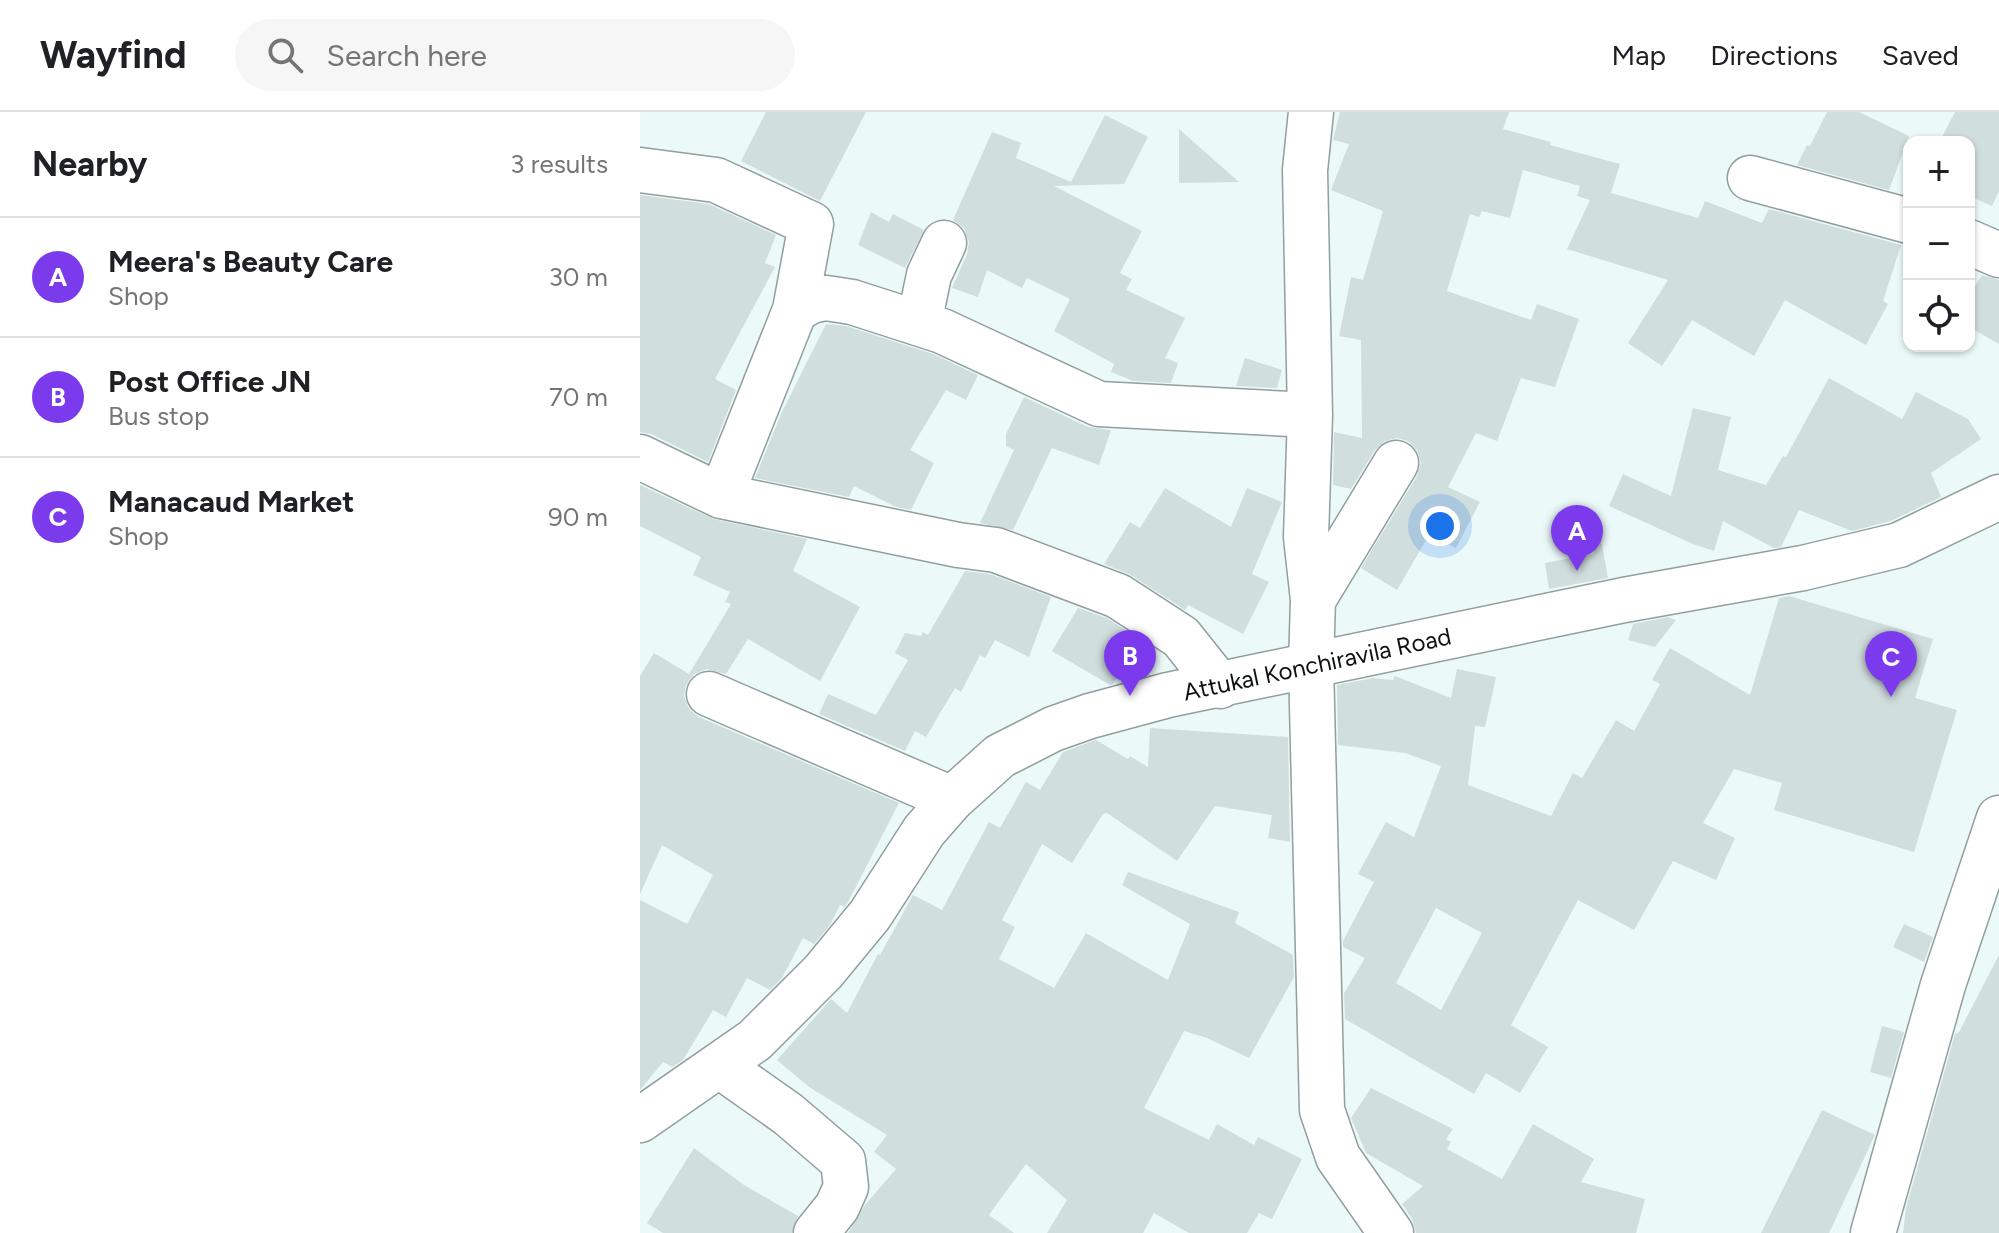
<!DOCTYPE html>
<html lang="en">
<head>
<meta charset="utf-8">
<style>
	:root { --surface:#fff; --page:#f6f6f6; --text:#202124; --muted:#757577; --line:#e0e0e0; --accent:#7c3aed }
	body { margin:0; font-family:Figtree,sans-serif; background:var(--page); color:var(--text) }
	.controls { position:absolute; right:24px; top:24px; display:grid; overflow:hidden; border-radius:16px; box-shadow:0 2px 6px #0004 }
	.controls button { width:72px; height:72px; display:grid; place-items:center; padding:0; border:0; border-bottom:2px solid var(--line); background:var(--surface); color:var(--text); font:40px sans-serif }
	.you { position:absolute; left:800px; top:414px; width:28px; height:28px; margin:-20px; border:6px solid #fff; border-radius:50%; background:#1a73e8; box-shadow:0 0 0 12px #1a73e833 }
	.badge { display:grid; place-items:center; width:52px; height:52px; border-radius:50%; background:var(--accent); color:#fff; font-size:26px; font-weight:700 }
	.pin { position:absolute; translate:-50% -66px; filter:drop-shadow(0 2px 4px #0008) }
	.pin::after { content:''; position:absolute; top:42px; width:28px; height:24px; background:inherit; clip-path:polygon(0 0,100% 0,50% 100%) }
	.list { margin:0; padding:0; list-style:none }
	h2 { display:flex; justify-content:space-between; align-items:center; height:104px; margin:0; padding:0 32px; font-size:34px }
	h2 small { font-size:26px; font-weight:400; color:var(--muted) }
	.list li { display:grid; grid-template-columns:52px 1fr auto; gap:24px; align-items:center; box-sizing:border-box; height:120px; padding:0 32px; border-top:2px solid var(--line) }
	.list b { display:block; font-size:30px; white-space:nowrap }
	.list p { margin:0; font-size:26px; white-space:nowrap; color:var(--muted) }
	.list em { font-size:26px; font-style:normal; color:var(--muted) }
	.icon { flex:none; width:44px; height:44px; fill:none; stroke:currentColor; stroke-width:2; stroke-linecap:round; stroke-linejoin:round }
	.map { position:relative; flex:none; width:1359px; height:1121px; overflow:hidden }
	header { display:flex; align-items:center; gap:48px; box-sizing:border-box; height:112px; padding:0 40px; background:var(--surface); border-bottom:2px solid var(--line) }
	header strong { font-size:38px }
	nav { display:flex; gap:44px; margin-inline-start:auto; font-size:28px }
	.search { width:560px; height:72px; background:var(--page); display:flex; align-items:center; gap:20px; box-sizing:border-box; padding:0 28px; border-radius:44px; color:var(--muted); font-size:30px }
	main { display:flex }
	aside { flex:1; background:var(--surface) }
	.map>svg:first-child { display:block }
</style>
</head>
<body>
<header>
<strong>Wayfind</strong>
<div class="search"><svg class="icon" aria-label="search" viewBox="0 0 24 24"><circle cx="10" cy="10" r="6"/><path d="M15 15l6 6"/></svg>Search here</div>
<nav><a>Map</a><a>Directions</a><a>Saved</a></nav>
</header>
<main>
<aside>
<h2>Nearby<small>3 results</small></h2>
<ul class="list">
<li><span class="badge">A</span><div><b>Meera's Beauty Care</b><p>Shop</p></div><em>30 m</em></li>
<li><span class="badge">B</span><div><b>Post Office JN</b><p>Bus stop</p></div><em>70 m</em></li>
<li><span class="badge">C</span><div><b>Manacaud Market</b><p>Shop</p></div><em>90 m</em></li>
</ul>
</aside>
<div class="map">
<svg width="1359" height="1121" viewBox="0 0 1359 1121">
	<rect width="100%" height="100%" fill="#ebfaf9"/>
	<path fill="#d0dedd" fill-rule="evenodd" d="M 126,0 L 226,0 L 180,89 L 101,49 Z
		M 700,0 L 869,0 L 863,17 L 911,30 L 910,33 L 980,52 L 971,81 L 1058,106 L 1065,89 L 1122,111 L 1129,97 L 1261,133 L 1243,189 L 1248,192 L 1226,233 L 1145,188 L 1114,244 L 1052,208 L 1022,254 L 988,231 L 1028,168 L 927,137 L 950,88 L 937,84 L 940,74 L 883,58 L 870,106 L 842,99 L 839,105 L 830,102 L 807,179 L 891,208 L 897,192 L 939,207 L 915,275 L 881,266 L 857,329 L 836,321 L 808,375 L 840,390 L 816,436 L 789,423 L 757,478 L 721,456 L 777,364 L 781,351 L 777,338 L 768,329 L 757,326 L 745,329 L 735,338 L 711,377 L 693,373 L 694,320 L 722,326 L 721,228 L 699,224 L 711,165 L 723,168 L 743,99 L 691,78 L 709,32 L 693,28 Z
		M 1187,0 L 1219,0 L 1269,24 L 1249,78 L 1157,53 L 1167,33 L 1170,34 Z
		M 1315,0 L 1359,0 L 1359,79 L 1352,94 L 1329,84 L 1329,30 L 1307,30 L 1301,27 Z
		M 465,3 L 508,25 L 484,72 L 414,74 L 502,119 L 480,161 L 492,167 L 486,178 L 545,206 L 525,246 L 538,251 L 531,271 L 493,269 L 471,260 L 474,252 L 414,219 L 430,187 L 387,166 L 382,176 L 347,158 L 338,185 L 312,176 L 327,142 L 329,130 L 324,116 L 313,108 L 352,20 L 381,31 L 376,46 L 431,70 Z
		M 539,17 L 599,70 L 539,71 Z
		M 0,83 L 69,92 L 136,123 L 125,151 L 135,155 L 75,267 L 96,278 L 68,350 L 11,322 L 0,320 Z
		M 231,100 L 249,110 L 253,102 L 284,118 L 265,156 L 218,133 Z
		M 1342,163 L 1359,168 L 1359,232 L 1329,215 L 1329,184 Z
		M 186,212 L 206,214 L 293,242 L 338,263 L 326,288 L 306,278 L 270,338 L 294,351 L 271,398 L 256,395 L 214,374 L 209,385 L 115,366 L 141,302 Z
		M 605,246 L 642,258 L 637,276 L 596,274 Z
		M 1189,266 L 1262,307 L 1276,280 L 1328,307 L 1341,327 L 1291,361 L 1301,385 L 1251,409 L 1212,419 L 1159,398 L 1141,435 L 1134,436 L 1083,409 L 1074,439 L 1053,432 L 969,394 L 983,362 L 1031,384 L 1053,296 L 1091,305 L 1078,358 L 1126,373 L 1143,344 L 1146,345 Z
		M 384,285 L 448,315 L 471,318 L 459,353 L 412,336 L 373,418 L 340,411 L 374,338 L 366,334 L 366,322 Z
		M 0,373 L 73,407 L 167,427 L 153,459 L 220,495 L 180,569 L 108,527 L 86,562 L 67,557 L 54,562 L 46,573 L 44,584 L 49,597 L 59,605 L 259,691 L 207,792 L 204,795 L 200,793 L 190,813 L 174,832 L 163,826 L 142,866 L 130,878 L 107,866 L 86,905 L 73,898 L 43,948 L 32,955 L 23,950 L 0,978 L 0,788 L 47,812 L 73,763 L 22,733 L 0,782 L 0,564 L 14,541 L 49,562 L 91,492 L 85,490 L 90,480 L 53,463 L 61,445 L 0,414 Z
		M 525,376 L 591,415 L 607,376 L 642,390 L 612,462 L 629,470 L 603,522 L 548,493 L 545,498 L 491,463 L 464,452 L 490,410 L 500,416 Z
		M 959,416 L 968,466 L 909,477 L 905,451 L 953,442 Z
		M 325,459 L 350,462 L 411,485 L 389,545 L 355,528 L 345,546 L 340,543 L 321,580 L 315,576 L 286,625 L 275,619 L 265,639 L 179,602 L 188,582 L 236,603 L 268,548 L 255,541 L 265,521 L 281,524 L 283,520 L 288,523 Z
		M 1149,484 L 1293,527 L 1275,586 L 1317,598 L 1274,740 L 1134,698 L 1142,671 L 1094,657 L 1063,711 L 1095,726 L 1076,768 L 1033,749 L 994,818 L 938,788 L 871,913 L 908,935 L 880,981 L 846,961 L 834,982 L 705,907 L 704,881 L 725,846 L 703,835 L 703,829 L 734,770 L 718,762 L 746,710 L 774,725 L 801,654 L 765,641 L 698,633 L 697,573 L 733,566 L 753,568 L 755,564 L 811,586 L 817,557 L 856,565 L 845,615 L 835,614 L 828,673 L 911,704 L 933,661 L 942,666 L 976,608 L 994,619 L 1020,572 L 1012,568 L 1030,536 L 1110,583 L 1139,486 ZM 796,796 L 842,821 L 801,898 L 756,871 Z
		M 438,496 L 467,506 L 499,527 L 473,572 L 470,573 L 412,539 Z
		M 1028,505 L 1036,508 L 1015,535 L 988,528 L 993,512 Z
		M 510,616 L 648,625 L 650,730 L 628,726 L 632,703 L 575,694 L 537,749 L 467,701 L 463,702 L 432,751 L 402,732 L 362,808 L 375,815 L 359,847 L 414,876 L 446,821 L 528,868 L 550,812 L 482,773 L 488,760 L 599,800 L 595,811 L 653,843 L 654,865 L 609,946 L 567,926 L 544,919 L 504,996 L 569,1028 L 577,1012 L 614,1033 L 618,1025 L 662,1047 L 632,1107 L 619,1101 L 607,1121 L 549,1121 L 514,1101 L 503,1121 L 407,1121 L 427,1088 L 386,1052 L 349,1103 L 374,1121 L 208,1121 L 225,1093 L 256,1057 L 234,1040 L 247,1023 L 169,975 L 137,948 L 191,887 L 207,901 L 238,842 L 240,843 L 273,783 L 302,798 L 349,710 L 360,716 L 386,670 L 400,678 L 423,640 L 456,628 L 488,647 L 490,644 L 508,655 Z
		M 1264,812 L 1293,825 L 1284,850 L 1253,835 Z
		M 1359,843 L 1359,1121 L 1263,1121 L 1266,1096 L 1315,922 L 1319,920 Z
		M 1242,914 L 1264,920 L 1251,966 L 1230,960 Z
		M 731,976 L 813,1017 L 806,1027 L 811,1030 L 807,1037 L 862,1067 L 893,1012 L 954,1047 L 941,1070 L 1005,1087 L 996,1121 L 776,1121 L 772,1107 L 762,1092 L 783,1074 L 726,1041 L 711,1006 Z
		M 1182,998 L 1235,1023 L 1189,1121 L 1121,1121 Z
		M 54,1036 L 104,1073 L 158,1104 L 152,1121 L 23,1121 L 7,1111 Z"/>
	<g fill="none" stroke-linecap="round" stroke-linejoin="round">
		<g stroke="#919f9e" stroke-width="47">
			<path id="minor" d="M 671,0 L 665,58 L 670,303 L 666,425 L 673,488 L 671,553 L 682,998 L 698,1045 L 751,1121
				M 0,58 L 76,68 L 171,112 L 155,198
				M 1110,66 L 1269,109
				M 1329,130 L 1359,143
				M 279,211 L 289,163 L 304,131
				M 0,345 L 81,384 L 318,433 L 356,438 L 478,484 L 541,525 L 580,574
				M 81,384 L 155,198 L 171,189 L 186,186 L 212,190 L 302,219 L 459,292 L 670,303
				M 673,488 L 756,351
				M 69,582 L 312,687
				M 80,954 L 148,1002 L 203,1049 L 206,1075 L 197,1095 L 176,1121
				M 1233,1121 L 1303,873 L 1359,706"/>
		</g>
		<g stroke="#919f9e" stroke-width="47">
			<path id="major" d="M 0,1008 L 115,928 L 183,860 L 230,803 L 284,719 L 312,687 L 360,644 L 413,617 L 450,604 L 528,583 L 984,488 L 1163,456 L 1259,433 L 1359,385"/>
		</g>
		<use href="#minor" stroke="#fff" stroke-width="44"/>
		<use href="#major" stroke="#fff" stroke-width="44"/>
	</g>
	<g text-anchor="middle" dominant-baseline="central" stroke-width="7" stroke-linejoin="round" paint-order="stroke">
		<g font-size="24" fill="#0d1211" stroke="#fff">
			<text transform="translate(677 552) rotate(-12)">Attukal Konchiravila Road</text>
		</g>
	</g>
</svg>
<div class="controls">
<button>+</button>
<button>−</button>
<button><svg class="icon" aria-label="locate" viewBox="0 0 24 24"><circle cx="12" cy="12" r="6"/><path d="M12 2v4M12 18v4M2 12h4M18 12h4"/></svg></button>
</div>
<div class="you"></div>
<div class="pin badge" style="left:937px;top:459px">A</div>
<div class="pin badge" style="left:490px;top:584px">B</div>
<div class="pin badge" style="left:1251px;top:585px">C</div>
</div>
</main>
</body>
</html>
